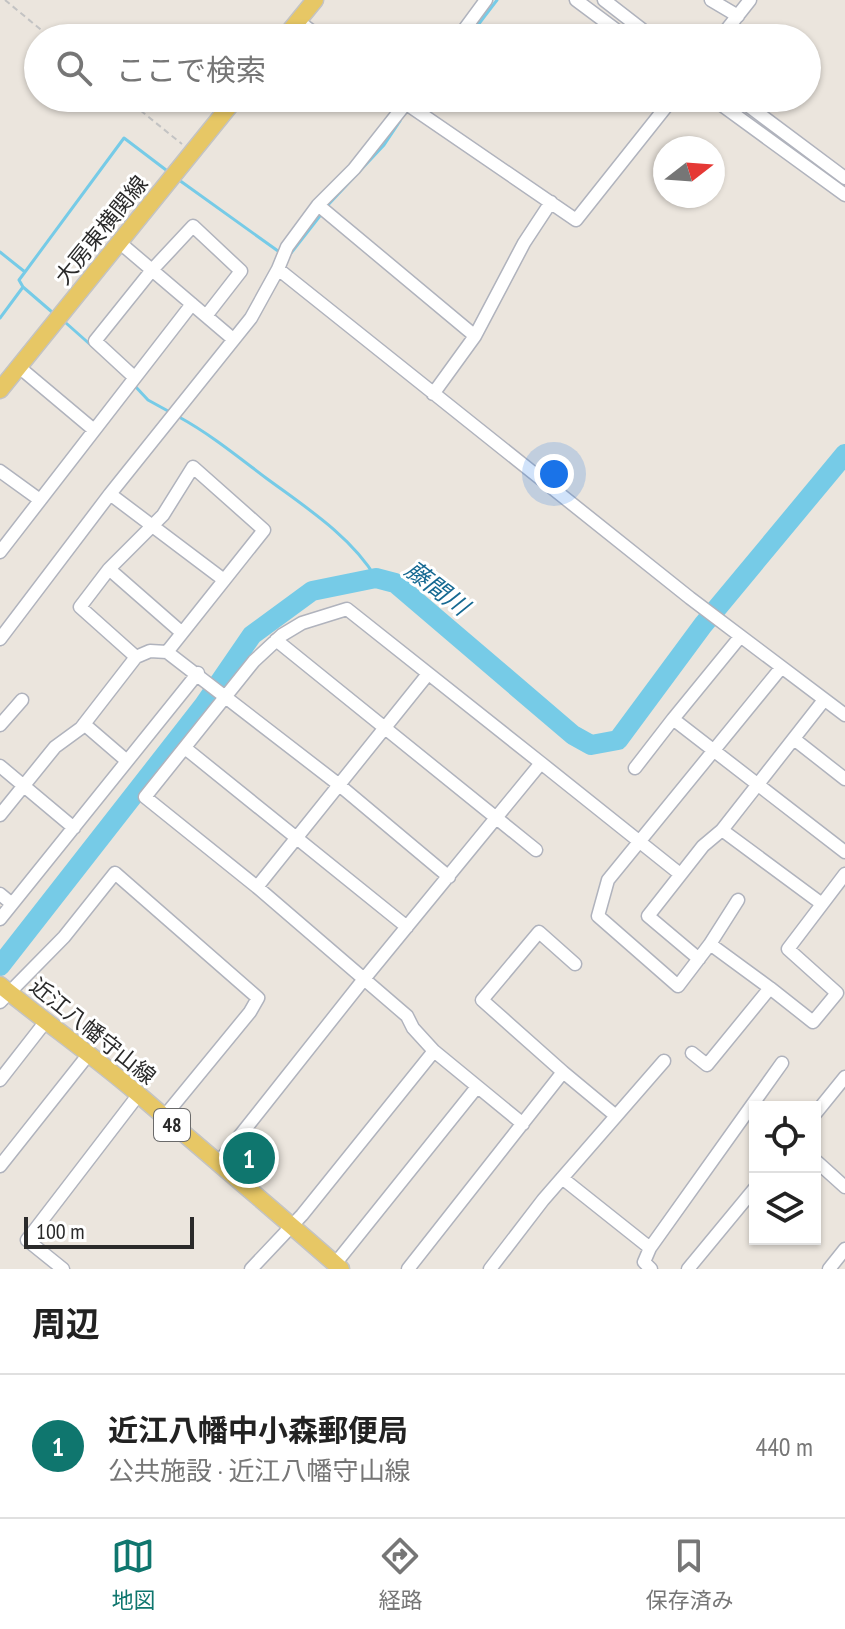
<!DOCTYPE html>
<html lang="ja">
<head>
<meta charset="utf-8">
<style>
	:root { --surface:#fff; --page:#f2f2f2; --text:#222; --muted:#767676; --line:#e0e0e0; --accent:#0f766e }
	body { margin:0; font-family:"PT Sans Narrow","Noto Sans JP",sans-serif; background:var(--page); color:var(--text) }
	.controls { position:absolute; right:24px; bottom:24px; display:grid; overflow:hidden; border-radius:0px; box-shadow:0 2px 6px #0004 }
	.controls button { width:72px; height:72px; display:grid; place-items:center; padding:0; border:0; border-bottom:2px solid var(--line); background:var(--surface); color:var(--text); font:40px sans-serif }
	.compass { position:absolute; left:653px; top:136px; width:72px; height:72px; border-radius:50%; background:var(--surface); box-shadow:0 2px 6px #0004; rotate:73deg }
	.scale { position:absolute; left:24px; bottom:20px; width:170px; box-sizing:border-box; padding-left:8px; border:4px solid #2a2a2a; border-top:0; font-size:22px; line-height:28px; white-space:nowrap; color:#2a2a2a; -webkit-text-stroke:6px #fff; paint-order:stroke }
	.you { position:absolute; left:554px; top:474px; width:28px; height:28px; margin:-20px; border:6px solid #fff; border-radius:50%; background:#1a73e8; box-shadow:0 0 0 12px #1a73e833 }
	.badge { display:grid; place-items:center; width:52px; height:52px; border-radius:50%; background:var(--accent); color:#fff; font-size:26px; font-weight:700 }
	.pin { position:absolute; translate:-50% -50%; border:4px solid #fff; box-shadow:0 2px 8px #0006 }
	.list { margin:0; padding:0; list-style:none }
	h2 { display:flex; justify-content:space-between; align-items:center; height:104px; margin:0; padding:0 32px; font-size:34px }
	h2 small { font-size:26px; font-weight:400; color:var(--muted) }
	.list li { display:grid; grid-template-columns:52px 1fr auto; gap:24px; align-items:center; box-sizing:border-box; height:144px; padding:0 32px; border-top:2px solid var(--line) }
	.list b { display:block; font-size:30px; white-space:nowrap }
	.list p { margin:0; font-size:26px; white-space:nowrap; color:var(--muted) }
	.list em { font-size:26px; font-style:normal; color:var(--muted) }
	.icon { flex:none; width:44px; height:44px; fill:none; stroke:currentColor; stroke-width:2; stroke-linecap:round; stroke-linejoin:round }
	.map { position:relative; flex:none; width:845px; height:1269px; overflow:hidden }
	.search { position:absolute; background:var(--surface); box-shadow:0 2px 6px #0004; left:24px; right:24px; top:24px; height:88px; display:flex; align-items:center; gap:20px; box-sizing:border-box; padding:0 28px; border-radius:44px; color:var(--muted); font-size:30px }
	.sheet { height:248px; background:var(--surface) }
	nav { display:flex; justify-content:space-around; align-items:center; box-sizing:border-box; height:112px; border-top:2px solid var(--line); background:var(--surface); font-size:22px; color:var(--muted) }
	nav a { display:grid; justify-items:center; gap:4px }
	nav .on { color:var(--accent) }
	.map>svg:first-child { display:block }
</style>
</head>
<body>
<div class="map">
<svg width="845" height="1269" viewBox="0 0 845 1269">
	<rect width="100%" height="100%" fill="#ebe5dd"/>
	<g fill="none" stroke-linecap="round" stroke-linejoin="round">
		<path stroke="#76cbe7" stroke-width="3" d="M 468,38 L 497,0
			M 179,180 L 278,251
			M 327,206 L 384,145 L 400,121
			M 0,252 L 25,272
			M 291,253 L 323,212
			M 23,287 L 52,312
			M 0,318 L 23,287 L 19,280 L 25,272 L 124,138 L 170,173
			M 66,323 L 93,347
			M 134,385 L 148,400 L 168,411
			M 179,417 C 210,434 237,456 266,478 C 304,506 351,536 376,578"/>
		<path stroke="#76cbe7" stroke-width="20" d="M 0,966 L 204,705 L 252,635 L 312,591 L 376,578 L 395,583 L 573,735 L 591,745 L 618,740 L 703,625 L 845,454"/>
		<g stroke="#b0b3bd" stroke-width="15">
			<path id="minor" d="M 576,0 L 627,38
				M 604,0 L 653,38
				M 711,0 L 738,16
				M 298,21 L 321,38
				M 458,38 L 486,0
				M 720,38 L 750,0
				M 398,98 L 576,220 L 673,98
				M 712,98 L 845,195
				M 738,98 L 845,178
				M 318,205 L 475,336
				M 119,242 L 233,339
				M 278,269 L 690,598 L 845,715
				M 19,367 L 94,430
				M 134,377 L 95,341 L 152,270 L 193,226 L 241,271 L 206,316
				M 433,394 L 475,336 L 524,243 L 551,202
				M 0,471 L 40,500
				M 110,494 L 224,580
				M 0,552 L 192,304
				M 109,569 L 80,607 L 136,657
				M 740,637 L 673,719 L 845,852
				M 0,639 L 110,494 L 251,318 L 278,269 L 287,247 L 318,205 L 354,169 L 410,98
				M 276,640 L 536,850
				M 167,652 L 264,530 L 193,467 L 163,515 L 109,569 L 181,632
				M 84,724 L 127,761
				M 0,725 L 22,700
				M 794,739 L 845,779
				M 185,748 L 407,927
				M 541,763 L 680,874
				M 0,766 L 74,828
				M 635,768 L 673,719
				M 0,815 L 55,747 L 81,728 L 136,657 L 150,651 L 167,652 L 338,784 L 449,877
				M 257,887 L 428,674
				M 0,894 L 12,904
				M 738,900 L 710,944 L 770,988
				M 822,904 L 722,830 L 824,700
				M 0,919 L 198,673
				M 710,944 L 678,986 L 598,916 L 608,880 L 781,668
				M 699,959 L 648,916 L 703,846 L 722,830
				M 0,1002 L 64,937 L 115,873 L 258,998 L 250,1012 L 163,1118
				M 692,1053 L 707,1065 L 770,988 L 813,1022 L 837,993 L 788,949 L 845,874
				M 563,1072 L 482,1000 L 539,932 L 575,964
				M 0,1080 L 46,1021
				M 815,1114 L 845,1077
				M 815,1160 L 845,1187
				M 219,1162 L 364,979 L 541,763 L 347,609 L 302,623 L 282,635 L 254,661 L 145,797 L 257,887 L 407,1016 L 413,1028 L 434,1051
				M 0,1166 L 88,1055
				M 562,1178 L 650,1248 L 644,1262 L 651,1269
				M 650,1248 L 782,1063
				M 335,1264 L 477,1087
				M 63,1269 L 27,1240 L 139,1094
				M 251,1269 L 302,1215 L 434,1051 L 523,1124
				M 408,1269 L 563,1072 L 616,1116
				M 490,1269 L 543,1200 L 664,1061
				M 688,1269 L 755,1188
				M 829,1269 L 845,1249"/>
		</g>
		<g stroke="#c3c3c3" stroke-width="19">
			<path id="major" d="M 284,38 L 315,0
				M 0,390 L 236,98
				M 0,985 C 45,1022 94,1056 138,1094 C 206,1153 274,1210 341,1269"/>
		</g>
		<path stroke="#c3c3c3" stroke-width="2" stroke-dasharray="6 4" stroke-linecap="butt" d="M 5,0 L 51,38
			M 125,98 L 182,144"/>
		<use href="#minor" stroke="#fff" stroke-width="12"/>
		<use href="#major" stroke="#e7c765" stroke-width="16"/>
	</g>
	<g text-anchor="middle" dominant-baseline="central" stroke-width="6" stroke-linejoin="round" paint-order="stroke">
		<rect fill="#fff" stroke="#6a6a6a" stroke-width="2" x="154" y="1109" width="36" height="32" rx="6"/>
		<g font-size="20" font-weight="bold" fill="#2a2a2a">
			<text x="172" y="1125">48</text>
		</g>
		<g font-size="22" fill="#2a2a2a" stroke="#fff">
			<text transform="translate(101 230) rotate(-51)">大房東横関線</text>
			<text transform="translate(93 1031) rotate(39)">近江八幡守山線</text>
		</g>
		<g font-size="24" font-style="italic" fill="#166992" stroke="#fff">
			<text transform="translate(437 588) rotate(37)">藤間川</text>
		</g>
	</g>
</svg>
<div class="controls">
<button><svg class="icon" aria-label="locate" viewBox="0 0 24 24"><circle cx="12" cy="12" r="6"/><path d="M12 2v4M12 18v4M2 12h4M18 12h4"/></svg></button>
<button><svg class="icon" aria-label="layers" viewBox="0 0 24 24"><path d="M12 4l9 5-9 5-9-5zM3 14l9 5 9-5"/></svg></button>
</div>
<svg class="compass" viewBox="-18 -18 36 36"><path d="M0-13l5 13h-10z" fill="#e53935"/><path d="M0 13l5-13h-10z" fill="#767676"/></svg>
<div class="scale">100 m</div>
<div class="you"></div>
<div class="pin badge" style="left:249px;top:1158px">1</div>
<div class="search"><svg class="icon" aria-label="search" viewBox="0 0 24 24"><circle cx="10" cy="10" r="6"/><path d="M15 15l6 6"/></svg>ここで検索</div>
</div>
<section class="sheet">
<h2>周辺<small></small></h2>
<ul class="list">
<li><span class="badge">1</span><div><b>近江八幡中小森郵便局</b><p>公共施設 · 近江八幡守山線</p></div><em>440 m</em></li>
</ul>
</section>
<nav>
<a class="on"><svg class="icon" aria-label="map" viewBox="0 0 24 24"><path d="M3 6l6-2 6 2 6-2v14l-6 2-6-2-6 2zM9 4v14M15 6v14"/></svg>地図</a>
<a><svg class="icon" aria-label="directions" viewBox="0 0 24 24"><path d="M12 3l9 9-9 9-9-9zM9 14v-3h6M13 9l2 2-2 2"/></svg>経路</a>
<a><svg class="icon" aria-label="saved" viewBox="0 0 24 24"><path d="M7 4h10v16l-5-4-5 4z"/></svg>保存済み</a>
</nav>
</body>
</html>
